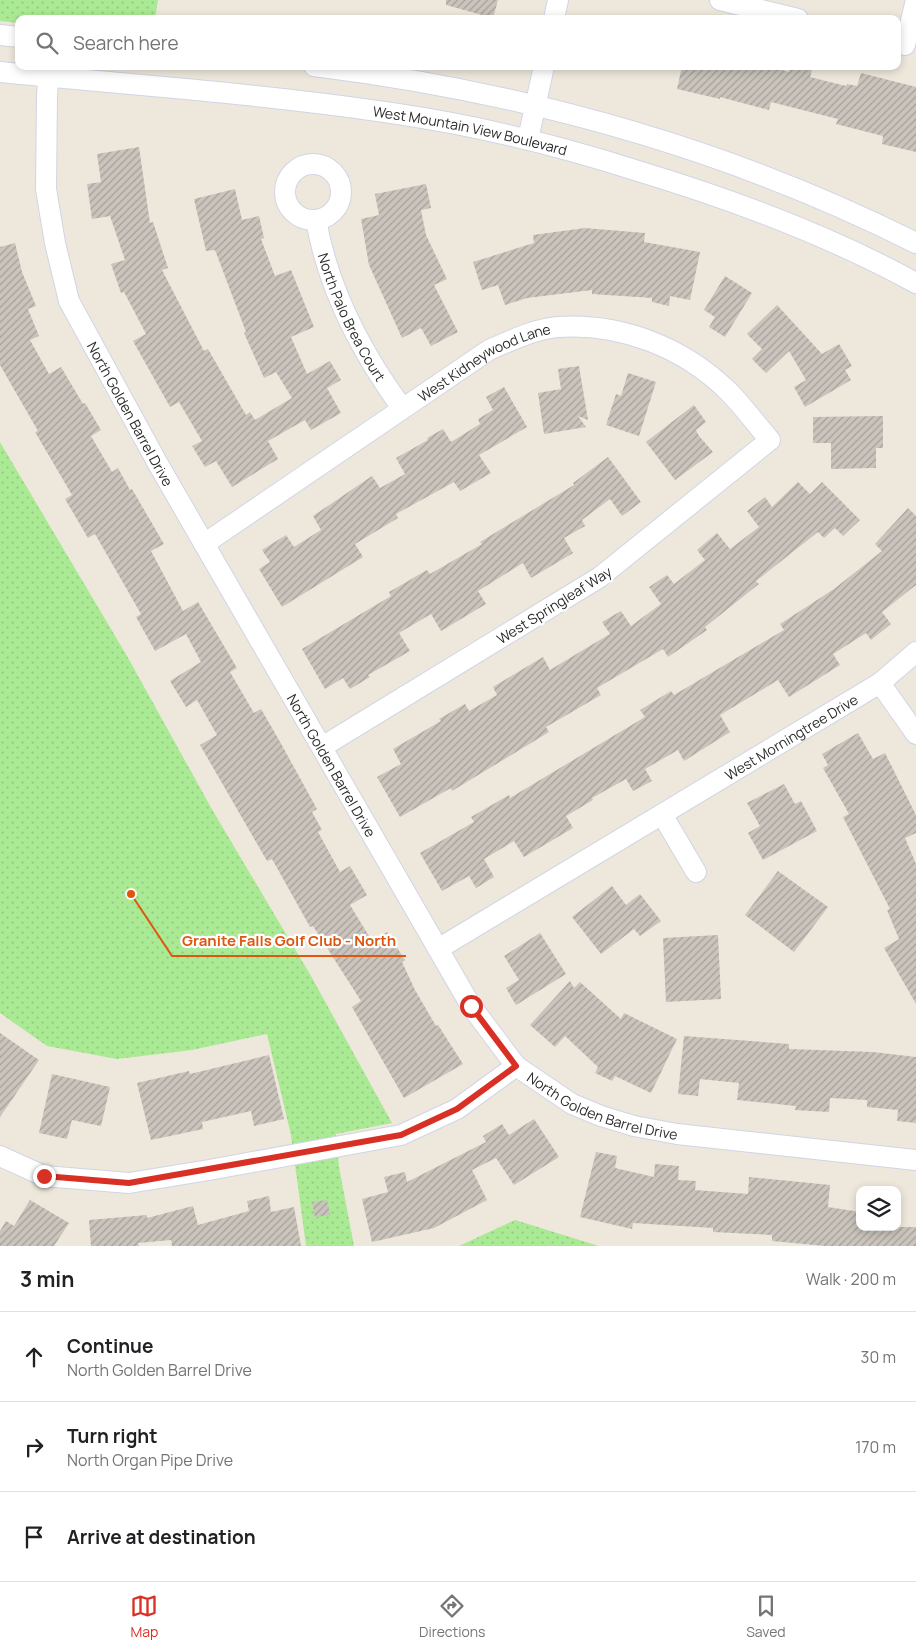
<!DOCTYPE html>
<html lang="en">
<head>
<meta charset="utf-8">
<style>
	:root { --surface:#fff; --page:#f2f2f2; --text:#202124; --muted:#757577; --line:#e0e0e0; --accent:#d93025 }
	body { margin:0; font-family:Manrope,sans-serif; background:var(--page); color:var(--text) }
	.controls { position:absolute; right:15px; bottom:15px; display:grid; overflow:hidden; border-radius:10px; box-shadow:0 2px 8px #0003 }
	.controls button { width:45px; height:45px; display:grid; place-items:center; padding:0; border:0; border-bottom:1px solid var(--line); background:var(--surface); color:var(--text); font:25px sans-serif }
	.stop { position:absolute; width:15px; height:15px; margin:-11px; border:4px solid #d93025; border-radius:50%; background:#fff }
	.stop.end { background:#d93025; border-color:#fff; box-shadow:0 1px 5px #0008 }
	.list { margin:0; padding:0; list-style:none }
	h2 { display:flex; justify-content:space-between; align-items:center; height:65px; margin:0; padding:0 20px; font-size:21px }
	h2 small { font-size:16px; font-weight:400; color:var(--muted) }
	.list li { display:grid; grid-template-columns:32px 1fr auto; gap:15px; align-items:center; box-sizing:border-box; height:90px; padding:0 20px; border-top:1px solid var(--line) }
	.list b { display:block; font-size:19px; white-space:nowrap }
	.list p { margin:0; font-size:16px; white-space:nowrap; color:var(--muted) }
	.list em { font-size:16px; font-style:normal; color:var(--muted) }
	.icon { flex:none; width:28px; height:28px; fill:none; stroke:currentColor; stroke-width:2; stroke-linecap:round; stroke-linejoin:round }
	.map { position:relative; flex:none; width:916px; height:1246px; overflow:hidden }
	.search { position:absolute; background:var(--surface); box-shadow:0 2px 8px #0003; left:15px; right:15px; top:15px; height:55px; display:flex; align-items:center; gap:12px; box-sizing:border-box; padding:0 18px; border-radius:10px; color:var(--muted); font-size:19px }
	.sheet { height:335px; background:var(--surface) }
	nav { display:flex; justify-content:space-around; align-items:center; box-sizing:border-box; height:70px; border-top:1px solid var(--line); background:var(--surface); font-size:14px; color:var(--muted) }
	nav a { display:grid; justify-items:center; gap:2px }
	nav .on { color:var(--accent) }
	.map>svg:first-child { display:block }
</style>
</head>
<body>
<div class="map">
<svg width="916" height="1246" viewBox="0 0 916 1246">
	<defs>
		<pattern id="grass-dots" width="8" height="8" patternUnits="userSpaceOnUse" patternTransform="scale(1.25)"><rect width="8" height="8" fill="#abea94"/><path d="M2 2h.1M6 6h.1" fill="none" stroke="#93c980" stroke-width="1.8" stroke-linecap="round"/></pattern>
		<pattern id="building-hatch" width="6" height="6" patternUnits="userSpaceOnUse" patternTransform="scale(1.25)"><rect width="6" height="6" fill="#cac4bc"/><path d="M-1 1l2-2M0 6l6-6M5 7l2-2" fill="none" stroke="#a49f99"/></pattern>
	</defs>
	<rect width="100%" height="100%" fill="#eee8dc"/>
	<path fill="url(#grass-dots)" d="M 0,0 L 158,0 L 155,19 L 19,19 L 19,23 L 0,21 Z
		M 0,442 L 127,656 L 213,811 L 311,976 L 392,1123 L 336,1134 L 339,1167 L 354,1246 L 306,1246 L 291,1135 L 267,1034 L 192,1050 L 117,1059 L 47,1046 L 0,1013 Z
		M 515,1220 L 599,1246 L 459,1246 Z"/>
	<path fill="url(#building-hatch)" d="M 446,0 L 498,0 L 493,18 L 446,5 Z
		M 682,66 L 769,66 L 789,72 L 790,66 L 813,66 L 810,77 L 846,86 L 847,84 L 857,86 L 861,73 L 916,87 L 916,152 L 882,144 L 883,136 L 836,124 L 838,119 L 771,102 L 769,110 L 720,97 L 720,99 L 677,89 Z
		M 139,147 L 150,223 L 153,222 L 168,268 L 162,270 L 204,351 L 208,349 L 246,415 L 250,412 L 255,420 L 292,398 L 276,372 L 264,378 L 244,333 L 246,332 L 215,250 L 206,251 L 194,199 L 235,189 L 242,220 L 259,216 L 264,238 L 261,239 L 275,276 L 291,270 L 314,327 L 291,337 L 307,374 L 330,361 L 341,380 L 327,388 L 341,413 L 311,430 L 305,420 L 268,441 L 278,459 L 232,487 L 216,461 L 205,467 L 192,446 L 202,441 L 179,402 L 170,407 L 133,341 L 146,334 L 124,292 L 121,293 L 111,264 L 125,260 L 110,216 L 92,219 L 87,184 L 101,182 L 97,154 Z
		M 426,184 L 431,208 L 421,210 L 426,235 L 447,279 L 434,285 L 458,332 L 431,346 L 421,328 L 402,338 L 369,265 L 361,219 L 379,215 L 375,194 Z
		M 585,228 L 645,233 L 644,242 L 700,252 L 690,300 L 670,296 L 669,306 L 652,302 L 652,298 L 592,294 L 592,290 L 527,298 L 505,305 L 498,285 L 482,290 L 473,262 L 534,243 L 533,235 Z
		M 15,243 L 22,272 L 36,306 L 28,309 L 39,336 L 30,340 L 49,374 L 61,367 L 83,404 L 85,403 L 101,430 L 91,436 L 112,472 L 118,468 L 130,490 L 132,489 L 164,544 L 151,551 L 183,611 L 198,602 L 237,668 L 230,672 L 254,713 L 261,709 L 279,740 L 317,809 L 312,812 L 322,830 L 318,832 L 340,872 L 350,866 L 367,895 L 350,905 L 372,941 L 387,932 L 405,960 L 402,962 L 415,990 L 436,1026 L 438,1025 L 463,1064 L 404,1098 L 352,1007 L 361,1001 L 313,926 L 310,927 L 272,859 L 267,861 L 200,745 L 217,735 L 197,700 L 186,707 L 170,681 L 201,662 L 186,634 L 155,651 L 136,617 L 141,614 L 95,534 L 88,538 L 65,499 L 72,495 L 35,432 L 38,431 L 0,365 L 0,247 Z
		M 725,276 L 752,293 L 725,337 L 709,327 L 715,317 L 704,310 Z
		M 777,305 L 822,354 L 839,344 L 852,366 L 845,370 L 851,380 L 805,407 L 794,387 L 806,380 L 789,351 L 766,373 L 752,359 L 762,349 L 747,334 Z
		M 579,366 L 588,420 L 578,416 L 586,427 L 544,434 L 538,393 L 561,389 L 558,369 Z
		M 628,373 L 656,382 L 639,436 L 606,425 L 616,394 L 621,396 Z
		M 504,387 L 527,427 L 479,455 L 491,473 L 460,491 L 454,482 L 396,514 L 398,518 L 355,544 L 363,557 L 282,607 L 259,569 L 270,562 L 262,550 L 286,535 L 294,547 L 321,530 L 313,516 L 372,476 L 380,488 L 405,474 L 396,458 L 428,440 L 427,438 L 443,429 L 451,442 L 480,424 L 478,419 L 493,410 L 486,397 Z
		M 694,405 L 706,422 L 696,430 L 699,436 L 713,452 L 675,480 L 646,442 Z
		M 883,416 L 883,448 L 876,448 L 876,468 L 831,469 L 831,443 L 813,443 L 813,417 Z
		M 608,457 L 641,502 L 622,516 L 610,499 L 582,520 L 585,526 L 564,538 L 573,553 L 531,578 L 523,563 L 478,591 L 486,604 L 441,631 L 431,614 L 399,633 L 410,651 L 368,675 L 370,677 L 350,689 L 343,678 L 325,689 L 302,649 L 391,596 L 389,592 L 427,570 L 430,574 L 482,544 L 480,542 L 574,485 L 573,483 Z
		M 798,482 L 810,494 L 822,482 L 860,520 L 843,536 L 835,528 L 824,538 L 818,532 L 756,581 L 759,584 L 705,627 L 707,630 L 668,657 L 663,649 L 597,688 L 601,695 L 546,727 L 549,732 L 452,791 L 451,788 L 400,817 L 377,777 L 401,764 L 393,749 L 441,721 L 439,719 L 465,704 L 469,711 L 497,695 L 493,687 L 543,657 L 550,670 L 583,650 L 610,634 L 602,622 L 621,611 L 631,626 L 661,604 L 649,587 L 667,575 L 674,584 L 705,560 L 697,550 L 717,533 L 730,549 L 759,527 L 747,511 L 765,497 L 772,507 Z
		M 908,508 L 916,516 L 916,585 L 882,612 L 891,624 L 871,640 L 866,633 L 833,654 L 840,665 L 789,697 L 778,680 L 720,715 L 730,732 L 684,761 L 678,750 L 645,769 L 652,781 L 633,791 L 626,779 L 592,798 L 593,800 L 566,816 L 573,828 L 524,857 L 514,841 L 484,859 L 494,877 L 476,888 L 469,876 L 442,891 L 420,853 L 474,822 L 471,817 L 509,795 L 510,798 L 645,717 L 640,710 L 671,691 L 674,695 L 784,630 L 780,624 L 834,589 L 882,551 L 875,544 Z
		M 858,733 L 873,759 L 885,753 L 916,815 L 916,833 L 905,838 L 916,864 L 916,1004 L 884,948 L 899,939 L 887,910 L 890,909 L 843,817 L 849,814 L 823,768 L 828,765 L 822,754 Z
		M 784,784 L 795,804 L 801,801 L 817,831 L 763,860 L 748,833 L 760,826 L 747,803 Z
		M 778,871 L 828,907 L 794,952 L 745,915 Z
		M 612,886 L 626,905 L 640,894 L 661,921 L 640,936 L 634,929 L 601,954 L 572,917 Z
		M 540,933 L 566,974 L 516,1005 L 506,988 L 519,980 L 504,956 Z
		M 718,935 L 721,999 L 666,1002 L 663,938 Z
		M 570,981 L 574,988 L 580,982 L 621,1019 L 624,1013 L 677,1039 L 651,1093 L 615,1076 L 612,1081 L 595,1073 L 598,1067 L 565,1036 L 555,1047 L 530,1025 Z
		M 0,1033 L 39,1060 L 0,1117 Z
		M 684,1036 L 789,1044 L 789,1049 L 873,1052 L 916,1057 L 916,1123 L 897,1121 L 898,1110 L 867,1107 L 867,1100 L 830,1098 L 829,1112 L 795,1110 L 796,1106 L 737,1100 L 739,1083 L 700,1079 L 698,1096 L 678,1094 Z
		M 269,1055 L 284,1119 L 254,1126 L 251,1111 L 202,1122 L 203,1129 L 151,1140 L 137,1083 L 189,1071 L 190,1074 Z
		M 52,1074 L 110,1087 L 101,1126 L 72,1120 L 67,1139 L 39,1133 Z
		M 534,1119 L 559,1157 L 514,1185 L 496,1158 L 472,1170 L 487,1200 L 434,1228 L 372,1242 L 362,1199 L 388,1192 L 384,1177 L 405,1172 L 407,1182 L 486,1142 L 483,1136 L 502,1124 L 509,1135 Z
		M 596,1152 L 617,1156 L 615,1168 L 654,1177 L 655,1164 L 679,1166 L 678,1180 L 696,1181 L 695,1190 L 748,1194 L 749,1177 L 830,1185 L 828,1207 L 860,1212 L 860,1227 L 916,1227 L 916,1246 L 825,1246 L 772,1241 L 772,1235 L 713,1232 L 713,1228 L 633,1223 L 632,1229 L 580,1217 Z
		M 269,1196 L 271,1212 L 294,1207 L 301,1246 L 172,1246 L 171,1240 L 138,1243 L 139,1246 L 91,1246 L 89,1220 L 147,1215 L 147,1218 L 193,1206 L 198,1225 L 249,1211 L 247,1201 Z
		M 30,1200 L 69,1223 L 54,1246 L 0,1246 L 0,1231 L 6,1221 L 14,1226 Z
		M 327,1200 L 330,1215 L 315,1217 L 312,1202 Z"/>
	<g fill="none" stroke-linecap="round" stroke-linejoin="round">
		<g stroke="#d1d4e5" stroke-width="22">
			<g id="minor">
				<path d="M 720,0 L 798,19"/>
				<path d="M 554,19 L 558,0"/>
				<path d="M 0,35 L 19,37"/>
				<path d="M 905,45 L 916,0"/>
				<path id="s1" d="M 49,66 L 47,96 L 46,189 L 55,243 L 69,301 L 158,464 L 471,1006 L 516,1066 L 572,1104 L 601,1116 L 634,1126 L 677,1134 L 916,1160"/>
				<path d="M 314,66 C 524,92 727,148 916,243"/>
				<path id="s2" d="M 0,72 C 133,85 266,94 398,114 C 479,126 560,146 638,171 C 734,200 828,235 916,283"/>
				<path d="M 528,139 L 544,66"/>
				<circle cx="313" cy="192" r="28"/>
				<path id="s3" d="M 316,220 C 328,288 361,352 402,408"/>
				<path id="s4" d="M 204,544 L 489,350 C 510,341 534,329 558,327 C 621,323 683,347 728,391 C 743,406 756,424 770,440 L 600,577 L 322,747"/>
				<path d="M 880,683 L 916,734"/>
				<path d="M 663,816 L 696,872"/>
				<path id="s5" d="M 438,949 L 880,683 L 916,652"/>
				<path d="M 0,1156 L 44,1176 L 129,1183 L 209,1170 L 401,1135 L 457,1109 L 516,1066"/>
			</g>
		</g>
		<use href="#minor" stroke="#fff" stroke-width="20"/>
	</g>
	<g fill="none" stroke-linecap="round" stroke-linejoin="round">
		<path stroke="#d93025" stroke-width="6" d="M 44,1176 L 129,1183 L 401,1135 L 457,1109 L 516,1066 L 471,1006"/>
	</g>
	<g text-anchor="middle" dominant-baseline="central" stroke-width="4.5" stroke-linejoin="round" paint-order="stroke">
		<g font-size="14" fill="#2b2b2b" stroke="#fff">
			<text stroke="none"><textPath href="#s2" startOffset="474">West Mountain View Boulevard</textPath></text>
			<text stroke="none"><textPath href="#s3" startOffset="104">North Palo Brea Court</textPath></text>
			<text stroke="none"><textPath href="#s4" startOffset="335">West Kidneywood Lane</textPath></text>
			<text stroke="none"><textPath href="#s1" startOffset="366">North Golden Barrel Drive</textPath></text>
			<text transform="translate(554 605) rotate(-32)">West Springleaf Way</text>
			<text stroke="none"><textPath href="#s5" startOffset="412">West Morningtree Drive</textPath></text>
			<text stroke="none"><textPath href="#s1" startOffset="771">North Golden Barrel Drive</textPath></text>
			<text stroke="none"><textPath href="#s1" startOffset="1221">North Golden Barrel Drive</textPath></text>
		</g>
	</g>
	<path fill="none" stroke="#df570e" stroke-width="2" d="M131 894L172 956H406"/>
	<circle fill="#df570e" stroke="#fff" stroke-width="2" cx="131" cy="894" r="5"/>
	<g font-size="15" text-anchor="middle" font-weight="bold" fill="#df570e" stroke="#fff" stroke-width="4.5" stroke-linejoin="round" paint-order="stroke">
		<text x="289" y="946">Granite Falls Golf Club - North</text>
	</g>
</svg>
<div class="controls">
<button><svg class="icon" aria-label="layers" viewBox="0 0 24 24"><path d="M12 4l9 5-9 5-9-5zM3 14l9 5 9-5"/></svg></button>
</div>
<div class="stop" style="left:471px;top:1006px"></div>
<div class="stop end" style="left:44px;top:1176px"></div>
<div class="search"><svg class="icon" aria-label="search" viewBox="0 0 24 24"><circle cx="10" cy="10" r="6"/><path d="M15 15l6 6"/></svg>Search here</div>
</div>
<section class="sheet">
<h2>3 min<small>Walk · 200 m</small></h2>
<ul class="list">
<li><svg class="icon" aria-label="ahead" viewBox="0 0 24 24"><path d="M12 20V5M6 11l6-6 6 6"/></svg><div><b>Continue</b><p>North Golden Barrel Drive</p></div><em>30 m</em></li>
<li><svg class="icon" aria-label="right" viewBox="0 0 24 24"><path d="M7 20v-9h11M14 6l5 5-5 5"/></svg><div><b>Turn right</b><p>North Organ Pipe Drive</p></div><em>170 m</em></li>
<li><svg class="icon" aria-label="arrive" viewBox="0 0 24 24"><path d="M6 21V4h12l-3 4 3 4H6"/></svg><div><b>Arrive at destination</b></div></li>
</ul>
</section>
<nav>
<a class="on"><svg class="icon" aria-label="map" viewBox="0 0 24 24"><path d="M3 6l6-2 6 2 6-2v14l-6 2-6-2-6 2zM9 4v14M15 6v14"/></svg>Map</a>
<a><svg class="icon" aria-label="directions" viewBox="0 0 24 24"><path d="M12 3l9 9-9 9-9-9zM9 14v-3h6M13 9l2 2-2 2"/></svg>Directions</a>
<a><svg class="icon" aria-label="saved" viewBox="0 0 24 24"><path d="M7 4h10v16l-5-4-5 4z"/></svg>Saved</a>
</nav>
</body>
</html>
